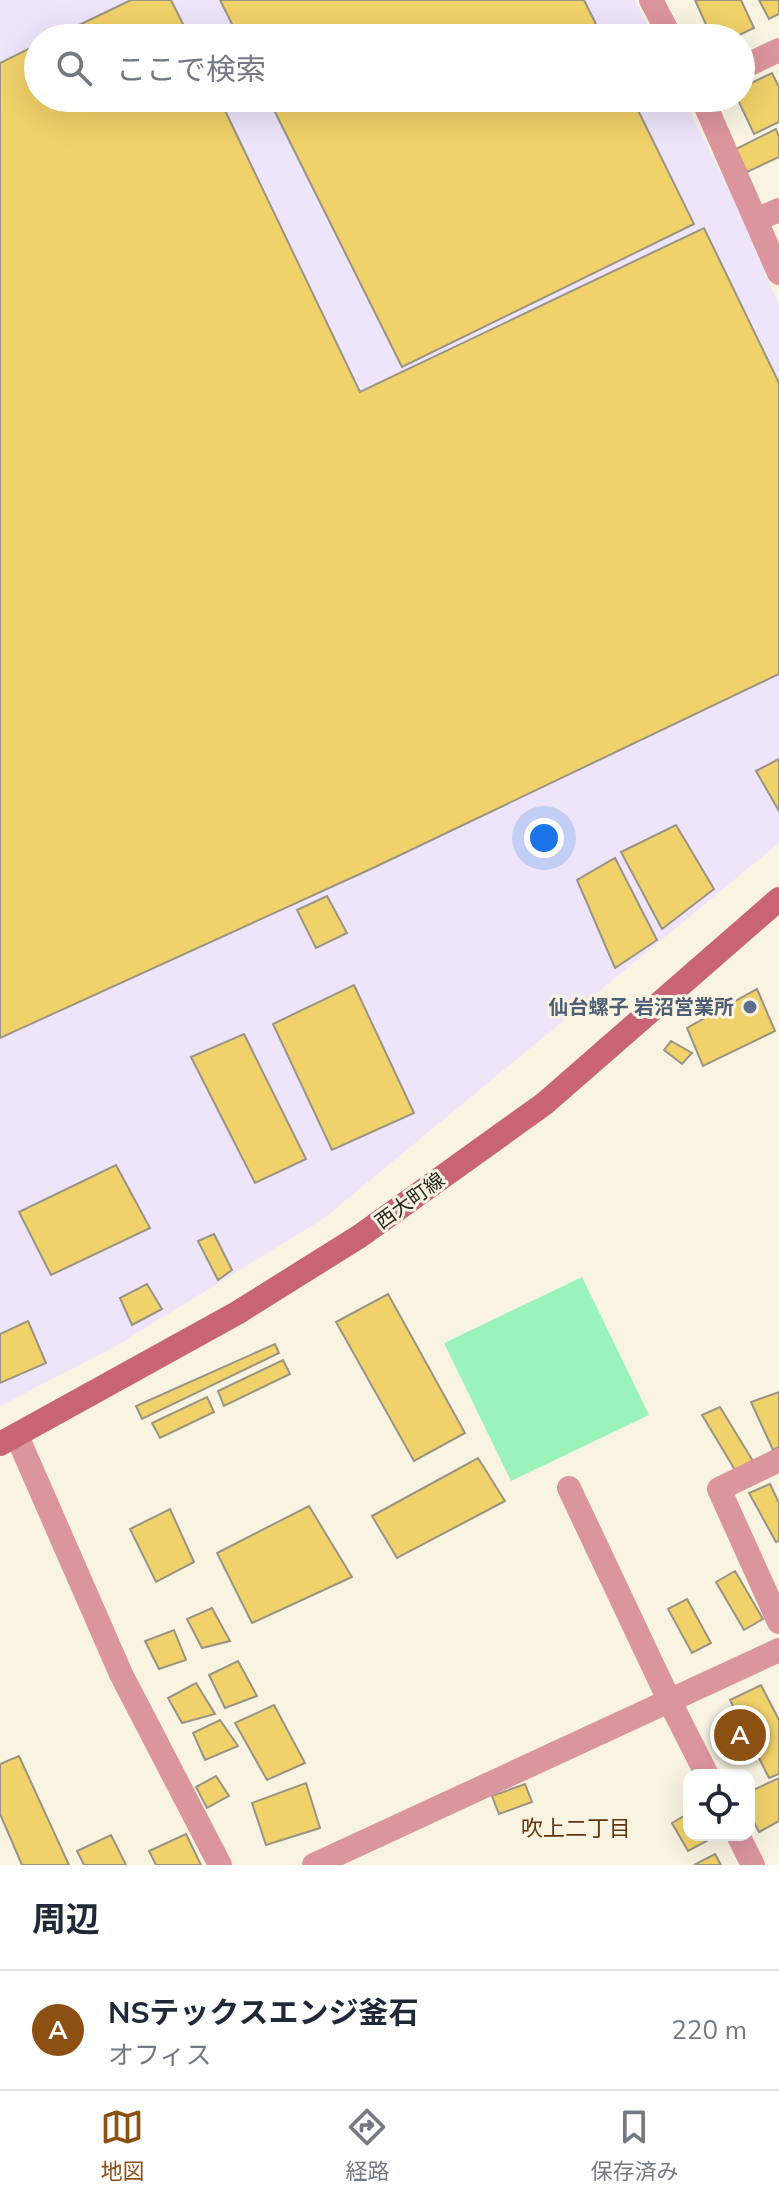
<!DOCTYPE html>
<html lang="ja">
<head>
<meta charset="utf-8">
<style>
	:root { --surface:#fff; --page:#f6f6f7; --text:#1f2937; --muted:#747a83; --line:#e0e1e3; --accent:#8d5013 }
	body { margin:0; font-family:"Nunito Sans","Noto Sans JP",sans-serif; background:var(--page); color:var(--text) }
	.controls { position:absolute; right:24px; bottom:24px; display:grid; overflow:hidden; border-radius:16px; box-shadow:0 8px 32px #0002 }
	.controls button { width:72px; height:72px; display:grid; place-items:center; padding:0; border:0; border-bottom:2px solid var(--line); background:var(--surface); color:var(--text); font:40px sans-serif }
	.you { position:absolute; left:544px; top:838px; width:28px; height:28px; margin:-20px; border:6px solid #fff; border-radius:50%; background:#1a73e8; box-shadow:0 0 0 12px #1a73e833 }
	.badge { display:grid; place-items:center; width:52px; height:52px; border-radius:50%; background:var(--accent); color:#fff; font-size:26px; font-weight:700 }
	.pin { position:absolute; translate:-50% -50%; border:4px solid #fff; box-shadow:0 2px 8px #0006 }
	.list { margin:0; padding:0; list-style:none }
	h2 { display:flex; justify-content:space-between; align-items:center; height:104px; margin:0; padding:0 32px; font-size:34px }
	h2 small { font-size:26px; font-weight:400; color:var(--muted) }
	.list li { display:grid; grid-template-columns:52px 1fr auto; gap:24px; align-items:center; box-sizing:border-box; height:120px; padding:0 32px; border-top:2px solid var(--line) }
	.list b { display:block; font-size:30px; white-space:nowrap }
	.list p { margin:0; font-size:26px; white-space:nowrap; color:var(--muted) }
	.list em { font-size:26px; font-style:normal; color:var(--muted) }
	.icon { flex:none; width:44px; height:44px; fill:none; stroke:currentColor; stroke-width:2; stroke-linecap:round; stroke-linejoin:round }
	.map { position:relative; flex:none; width:779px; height:1865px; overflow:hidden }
	.search { position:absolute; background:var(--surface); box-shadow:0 8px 32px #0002; left:24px; right:24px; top:24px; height:88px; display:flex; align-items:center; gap:20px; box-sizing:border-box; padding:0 28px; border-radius:44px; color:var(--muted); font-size:30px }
	.sheet { height:224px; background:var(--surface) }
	nav { display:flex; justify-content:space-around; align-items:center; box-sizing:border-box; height:112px; border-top:2px solid var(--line); background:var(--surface); font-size:22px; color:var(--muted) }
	nav a { display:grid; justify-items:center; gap:4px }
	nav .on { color:var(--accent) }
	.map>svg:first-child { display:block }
</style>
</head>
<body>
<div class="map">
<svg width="779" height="1865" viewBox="0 0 779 1865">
	<rect width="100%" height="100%" fill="#f9f4e2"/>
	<path fill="#eee5fb" d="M 0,0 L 635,0 L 654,38 L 38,38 L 38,98 L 683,98 L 737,205 L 779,305 L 779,843 L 323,1219 L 116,1346 L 0,1406 Z"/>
	<path fill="#9bf3bc" d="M 582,1277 L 649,1415 L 511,1481 L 444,1343 Z"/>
	<path fill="#f1d169" stroke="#999484" stroke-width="2" d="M 131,0 L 171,0 L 190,38 L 52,38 Z
		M 220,0 L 584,0 L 603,38 L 239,38 Z
		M 695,0 L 741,0 L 754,28 L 733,38 L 712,38 Z
		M 759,0 L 779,0 L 779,14 L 769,19 Z
		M 38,44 L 38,98 L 219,98 L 360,392 L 704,228 L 779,383 L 779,674 L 373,868 L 0,1038 L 0,63 Z
		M 772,73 L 779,87 L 779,122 L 754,134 L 737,98 L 741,98 L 741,88 Z
		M 268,98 L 632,98 L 694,224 L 402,367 Z
		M 776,129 L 779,137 L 779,157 L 747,172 L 736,149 Z
		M 779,759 L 779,811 L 756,771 Z
		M 676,825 L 714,889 L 662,929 L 621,852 Z
		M 615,858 L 657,940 L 615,968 L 577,880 Z
		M 327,896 L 347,933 L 316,948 L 297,910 Z
		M 354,985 L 414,1113 L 332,1150 L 273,1024 Z
		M 757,989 L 775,1031 L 703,1066 L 687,1028 Z
		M 244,1034 L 306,1159 L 255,1183 L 191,1057 Z
		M 671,1041 L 692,1053 L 682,1064 L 664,1050 Z
		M 116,1165 L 150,1228 L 51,1275 L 19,1212 Z
		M 214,1234 L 232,1270 L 218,1280 L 198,1241 Z
		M 147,1284 L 162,1309 L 132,1325 L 120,1298 Z
		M 388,1294 L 465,1433 L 414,1461 L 336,1322 Z
		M 28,1321 L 46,1363 L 0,1383 L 0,1334 Z
		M 275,1344 L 279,1353 L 142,1419 L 136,1406 Z
		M 283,1360 L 290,1374 L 224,1406 L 218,1391 Z
		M 779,1392 L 779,1447 L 773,1450 L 751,1402 Z
		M 207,1397 L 214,1412 L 160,1438 L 152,1423 Z
		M 720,1407 L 753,1461 L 735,1470 L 702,1415 Z
		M 478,1458 L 505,1501 L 397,1558 L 372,1516 Z
		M 770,1484 L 779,1503 L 779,1541 L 776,1542 L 749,1493 Z
		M 309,1506 L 352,1577 L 252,1623 L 217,1553 Z
		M 170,1509 L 194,1562 L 156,1582 L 130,1529 Z
		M 735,1571 L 763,1619 L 744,1630 L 716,1582 Z
		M 687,1599 L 711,1643 L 692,1653 L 668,1609 Z
		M 212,1608 L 230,1641 L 202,1648 L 187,1619 Z
		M 174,1630 L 186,1660 L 159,1669 L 145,1641 Z
		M 238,1661 L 257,1696 L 225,1708 L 209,1675 Z
		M 196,1683 L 215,1714 L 182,1723 L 168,1698 Z
		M 761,1685 L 779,1720 L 779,1774 L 769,1778 L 730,1700 Z
		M 274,1705 L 305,1763 L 267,1780 L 235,1723 Z
		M 220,1720 L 238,1746 L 205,1760 L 193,1733 Z
		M 19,1756 L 69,1865 L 22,1865 L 0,1814 L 0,1764 Z
		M 216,1776 L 229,1796 L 207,1808 L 196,1787 Z
		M 779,1778 L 779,1821 L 759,1832 L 749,1812 L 749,1792 Z
		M 306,1783 L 320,1828 L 266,1845 L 252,1803 Z
		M 525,1784 L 532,1802 L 499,1814 L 492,1796 Z
		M 689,1813 L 689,1835 L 718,1835 L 688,1851 L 672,1823 Z
		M 186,1834 L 201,1865 L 156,1865 L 149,1851 Z
		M 111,1835 L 126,1865 L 84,1865 L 77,1851 Z
		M 715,1854 L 721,1865 L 694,1865 Z"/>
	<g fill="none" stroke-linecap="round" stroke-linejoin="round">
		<path stroke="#db959d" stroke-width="24" d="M 651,0 L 671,38
			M 741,68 L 779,50
			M 702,98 L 779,273
			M 756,220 L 779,210
			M 17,1436 L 121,1674 L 220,1865
			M 779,1460 L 719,1489 L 779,1622
			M 569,1488 L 670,1702 L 707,1775
			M 738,1835 L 753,1865
			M 314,1865 L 779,1650"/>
		<path stroke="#c86474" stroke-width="24" d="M 0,1444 L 237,1313 L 360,1236 L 544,1104 L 779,899"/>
	</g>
	<circle fill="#5c6f8a" stroke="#f9f4e2" stroke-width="3" cx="750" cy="1007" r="8"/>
	<g text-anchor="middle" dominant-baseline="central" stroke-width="6" stroke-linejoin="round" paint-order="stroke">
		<g font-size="20" font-weight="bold" fill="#4e5e75" stroke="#f9f4e2" text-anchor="end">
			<text x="734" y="1007">仙台螺子 岩沼営業所</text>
		</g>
		<g font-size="20" fill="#292720" stroke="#f9f4e2">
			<text transform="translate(410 1201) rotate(-36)">西大町線</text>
		</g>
		<g font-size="22" fill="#61360d" stroke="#f9f4e2">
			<text x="576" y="1829">吹上二丁目</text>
		</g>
	</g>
</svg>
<div class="controls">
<button><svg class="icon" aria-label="locate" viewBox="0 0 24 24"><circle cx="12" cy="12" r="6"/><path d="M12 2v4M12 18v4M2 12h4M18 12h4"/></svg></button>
</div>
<div class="you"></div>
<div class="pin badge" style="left:740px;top:1735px">A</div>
<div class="search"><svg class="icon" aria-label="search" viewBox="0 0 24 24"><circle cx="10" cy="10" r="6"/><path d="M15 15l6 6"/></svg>ここで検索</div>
</div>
<section class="sheet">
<h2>周辺<small></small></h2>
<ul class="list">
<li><span class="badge">A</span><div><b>NSテックスエンジ釜石</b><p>オフィス</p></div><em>220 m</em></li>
</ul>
</section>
<nav>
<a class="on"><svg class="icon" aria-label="map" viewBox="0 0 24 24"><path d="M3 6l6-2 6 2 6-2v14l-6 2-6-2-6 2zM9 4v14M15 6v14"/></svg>地図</a>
<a><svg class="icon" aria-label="directions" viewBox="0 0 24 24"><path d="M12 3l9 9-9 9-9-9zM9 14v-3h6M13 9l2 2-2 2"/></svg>経路</a>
<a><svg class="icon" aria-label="saved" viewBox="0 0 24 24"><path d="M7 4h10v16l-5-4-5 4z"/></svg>保存済み</a>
</nav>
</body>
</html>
